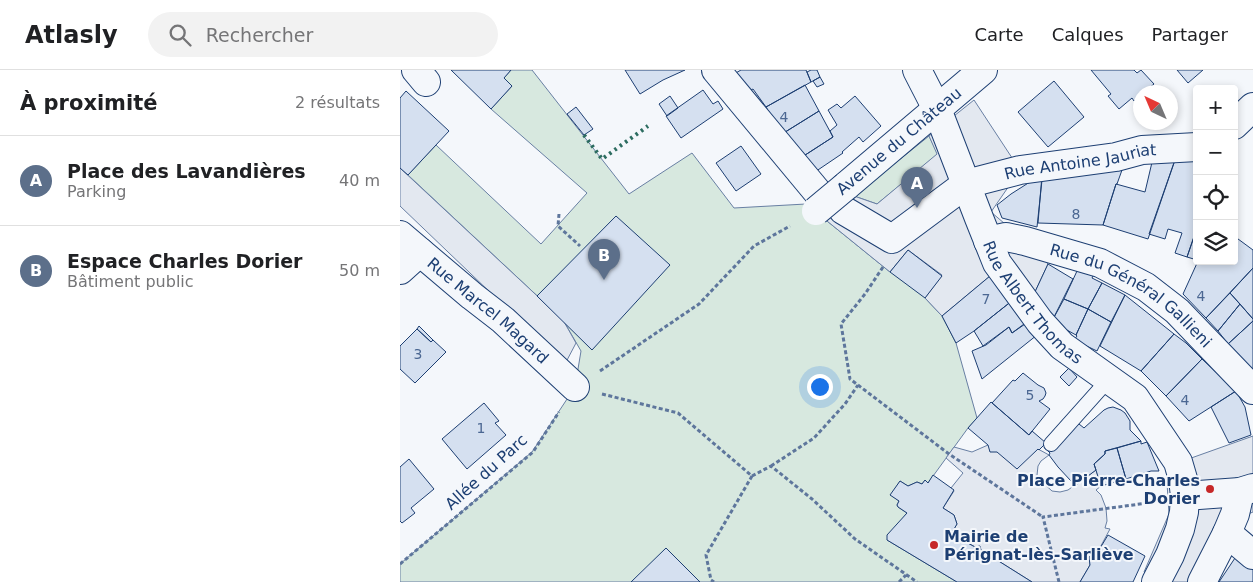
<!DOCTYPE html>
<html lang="fr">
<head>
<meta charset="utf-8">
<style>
	:root { --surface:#fff; --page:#f2f2f2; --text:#202124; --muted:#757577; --line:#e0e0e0; --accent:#ea580c }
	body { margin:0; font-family:"DejaVu Sans",sans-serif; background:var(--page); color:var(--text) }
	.controls { position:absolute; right:15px; top:15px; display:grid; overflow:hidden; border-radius:5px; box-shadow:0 2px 8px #0003 }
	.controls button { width:45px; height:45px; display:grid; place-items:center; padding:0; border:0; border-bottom:1px solid var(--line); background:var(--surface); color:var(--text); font:25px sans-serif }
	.compass { position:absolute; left:733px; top:15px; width:45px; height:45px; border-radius:50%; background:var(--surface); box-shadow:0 2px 8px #0003; rotate:316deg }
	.you { position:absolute; left:419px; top:316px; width:18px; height:18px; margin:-12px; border:4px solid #fff; border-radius:50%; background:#1a73e8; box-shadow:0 0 0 8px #1a73e833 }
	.badge { display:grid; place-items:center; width:32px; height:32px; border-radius:50%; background:var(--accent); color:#fff; font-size:16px; font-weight:700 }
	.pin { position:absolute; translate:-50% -41px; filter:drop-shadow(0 1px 2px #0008) }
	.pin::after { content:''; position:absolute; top:26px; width:18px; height:15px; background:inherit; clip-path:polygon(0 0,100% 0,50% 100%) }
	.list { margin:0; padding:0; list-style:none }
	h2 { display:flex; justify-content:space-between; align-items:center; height:65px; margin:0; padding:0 20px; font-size:21px }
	h2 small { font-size:16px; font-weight:400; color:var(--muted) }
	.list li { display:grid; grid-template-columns:32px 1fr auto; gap:15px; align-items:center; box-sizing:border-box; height:90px; padding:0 20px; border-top:1px solid var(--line) }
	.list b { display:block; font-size:19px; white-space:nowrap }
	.list p { margin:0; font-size:16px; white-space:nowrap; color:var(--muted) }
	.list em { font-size:16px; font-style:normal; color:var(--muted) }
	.icon { flex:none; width:28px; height:28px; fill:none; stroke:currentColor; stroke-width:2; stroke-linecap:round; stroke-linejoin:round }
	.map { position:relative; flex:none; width:853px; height:512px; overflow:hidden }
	header { display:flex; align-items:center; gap:30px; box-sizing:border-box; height:70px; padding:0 25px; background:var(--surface); border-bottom:1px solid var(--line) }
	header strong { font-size:24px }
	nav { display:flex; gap:28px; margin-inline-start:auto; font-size:18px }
	.search { width:350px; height:45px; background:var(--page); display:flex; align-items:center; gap:12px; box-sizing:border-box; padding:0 18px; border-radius:28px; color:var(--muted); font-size:19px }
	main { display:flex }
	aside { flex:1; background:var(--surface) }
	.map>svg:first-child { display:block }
</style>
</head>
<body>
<header>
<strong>Atlasly</strong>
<div class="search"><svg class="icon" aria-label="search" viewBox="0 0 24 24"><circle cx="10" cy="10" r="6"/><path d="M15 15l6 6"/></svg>Rechercher</div>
<nav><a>Carte</a><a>Calques</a><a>Partager</a></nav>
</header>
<main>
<aside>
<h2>À proximité<small>2 résultats</small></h2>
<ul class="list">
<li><span class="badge" style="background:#5c6f8a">A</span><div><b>Place des Lavandières</b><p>Parking</p></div><em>40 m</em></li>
<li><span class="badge" style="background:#5c6f8a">B</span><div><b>Espace Charles Dorier</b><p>Bâtiment public</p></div><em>50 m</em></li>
</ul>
</aside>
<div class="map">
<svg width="853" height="512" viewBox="0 0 853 512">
	<rect width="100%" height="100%" fill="#f4f7fb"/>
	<path fill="#d7e8df" stroke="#687fa3" d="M 111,0 L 132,0 L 229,124 L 292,83 L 334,138 L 406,134 L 490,202 L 508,180 L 542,206 L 526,229 L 542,246 L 556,273 L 577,348 L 568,358 L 528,413 L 525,410 L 522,414 L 517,412 L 508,416 L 500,411 L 491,425 L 499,431 L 497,435 L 498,437 L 507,443 L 487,470 L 557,512 L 0,512 L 0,494 L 132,382 L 175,317 L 181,281 L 163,250 L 8,105 L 36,75 L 141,174 L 187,123 L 91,39 L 112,16 L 104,8 Z
		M 529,66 L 538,84 L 477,134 L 454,126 Z"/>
	<path fill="#e3e8f0" stroke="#687fa3" d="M 574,30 L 620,100 L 591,142 L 625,171 L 648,194 L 634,224 L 590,206 L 542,246 L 525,228 L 542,205 L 508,180 L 490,202 L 427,151 L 454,126 L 477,134 L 537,84 L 529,66 Z
		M 0,98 L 163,250 L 176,273 L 165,294 L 0,136 Z
		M 853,366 L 853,442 L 848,444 L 811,512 L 758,512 L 744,502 L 769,444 L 766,397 Z
		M 588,375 L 638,379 L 649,385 L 641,391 L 638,396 L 637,405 L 641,411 L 652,421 L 660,422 L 668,420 L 696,400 L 701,416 L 696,420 L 701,425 L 706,438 L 707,451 L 705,458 L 710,459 L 696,485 L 689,487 L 690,495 L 680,512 L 632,512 L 581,480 L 551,464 L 557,454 L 554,445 L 543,438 L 554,421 L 551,418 L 563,403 L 546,388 L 554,377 L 572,382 Z"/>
	<path fill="#d5e0f0" stroke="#1d3f73" d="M 51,0 L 111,0 L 104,8 L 112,16 L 91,39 Z
		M 225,0 L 285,0 L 263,10 L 240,24 Z
		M 341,0 L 406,0 L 411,12 L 366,37 L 353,19 L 349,21 L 334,4 Z
		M 411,0 L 417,0 L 420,7 L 411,12 L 407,2 Z
		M 691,0 L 734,0 L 737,3 L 741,0 L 754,14 L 744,22 L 740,22 L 740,26 L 734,31 L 732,28 L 719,39 L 708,26 L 711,24 Z
		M 777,0 L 803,0 L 788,13 Z
		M 420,7 L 424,14 L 417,17 L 413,11 Z
		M 654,11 L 684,47 L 648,77 L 618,42 Z
		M 405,15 L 419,41 L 382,64 L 366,37 Z
		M 303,20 L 313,34 L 318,31 L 323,39 L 281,68 L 266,46 Z
		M 6,21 L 49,61 L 8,105 L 0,98 L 0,28 Z
		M 270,26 L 278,38 L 267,46 L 259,34 Z
		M 455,26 L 481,56 L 463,72 L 459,67 L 442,82 L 443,83 L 409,106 L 399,89 L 433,67 L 430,61 L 437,55 L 428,40 L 437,34 L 441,38 Z
		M 176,37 L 193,59 L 184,65 L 167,44 Z
		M 419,41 L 433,67 L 399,89 L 382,64 Z
		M 341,76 L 361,104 L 336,121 L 316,93 Z
		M 776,87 L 748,169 L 703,155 L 716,114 L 745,122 L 753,88 Z
		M 776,87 L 797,88 L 797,158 L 787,187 L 775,183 L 782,163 L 768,159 L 765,169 L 749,164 Z
		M 722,100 L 717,114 L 716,114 L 703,155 L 638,153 L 642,105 Z
		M 633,110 L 642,110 L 637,157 L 602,148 L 597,135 L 611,124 Z
		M 216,146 L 270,195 L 192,280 L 137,226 Z
		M 797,158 L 797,190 L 787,187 Z
		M 834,166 L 853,180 L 853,198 L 806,248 L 783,224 L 798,191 L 834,191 Z
		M 508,180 L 542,206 L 525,228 L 490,202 Z
		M 648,194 L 673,209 L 652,251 L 634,224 Z
		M 680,198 L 694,204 L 692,208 L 702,213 L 688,239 L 664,229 L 677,201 Z
		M 853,198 L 853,249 L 830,223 Z
		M 590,206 L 613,230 L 574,261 L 556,273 L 542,246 Z
		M 702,213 L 725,225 L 711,252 L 688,239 Z
		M 830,223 L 840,234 L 818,261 L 806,248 Z
		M 725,225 L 774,264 L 741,301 L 700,276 Z
		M 664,229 L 688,239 L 676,265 L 654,253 L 652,251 Z
		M 613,230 L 628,251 L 612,263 L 609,257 L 583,276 L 574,261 Z
		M 840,234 L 853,249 L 853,251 L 828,274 L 818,261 Z
		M 688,239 L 711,252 L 697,281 L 674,270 L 677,266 L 676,265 Z
		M 853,251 L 853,305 L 828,274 Z
		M 628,252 L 637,265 L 582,309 L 572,281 L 586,275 L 609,257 L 612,263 Z
		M 19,256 L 33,270 L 31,272 L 17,259 Z
		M 17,259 L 31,272 L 33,270 L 46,282 L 15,313 L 0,299 L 0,276 Z
		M 774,264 L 786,273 L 802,289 L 766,326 L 741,301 Z
		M 802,289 L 836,321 L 789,351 L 766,326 Z
		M 669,298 L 677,307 L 669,316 L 660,307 Z
		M 623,303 L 638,315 L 644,318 L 646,323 L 645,326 L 643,329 L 639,331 L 650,339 L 629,365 L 592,333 L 613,310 L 615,311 Z
		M 836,321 L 845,337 L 851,365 L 829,373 L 811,337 Z
		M 591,332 L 629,365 L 632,361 L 646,373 L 639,380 L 638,379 L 617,399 L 597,382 L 590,382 L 588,375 L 568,358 Z
		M 84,333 L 99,351 L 95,353 L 106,365 L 67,399 L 42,369 Z
		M 713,337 L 721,340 L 725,343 L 730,351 L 730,360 L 741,371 L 705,381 L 705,384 L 694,394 L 696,400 L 676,415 L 672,410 L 671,411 L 658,397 L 649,385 L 650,383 L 648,381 L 665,367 L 664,365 L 679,354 L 684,358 L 704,340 L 708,338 Z
		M 741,371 L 741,374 L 747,372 L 759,401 L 751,401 L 726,409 L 717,378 Z
		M 717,378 L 726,409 L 701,416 L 694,394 L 705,384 L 705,381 Z
		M 9,389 L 34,419 L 11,438 L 15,443 L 2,453 L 0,451 L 0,397 Z
		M 533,405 L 554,420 L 543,438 L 554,445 L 557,454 L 551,464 L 575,477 L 580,476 L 581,480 L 632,512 L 557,512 L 487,470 L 487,465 L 507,443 L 498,437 L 497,435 L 499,431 L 490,425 L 500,411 L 508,416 L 517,412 L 522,414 L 525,410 L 528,413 Z
		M 708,465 L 745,486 L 733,512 L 680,512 L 690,495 L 689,487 L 696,485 Z
		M 266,478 L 300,512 L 231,512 Z
		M 837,485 L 853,496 L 853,512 L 819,512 Z"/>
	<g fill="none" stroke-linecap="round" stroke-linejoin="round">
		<g stroke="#1d3f73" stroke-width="16">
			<path id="lane" d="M 651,374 L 709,309"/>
		</g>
		<g stroke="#1d3f73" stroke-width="30">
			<g id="street">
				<path d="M 16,0 L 26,12"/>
				<path d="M 316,0 L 419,124"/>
				<path id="s1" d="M 517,0 L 537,39 L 579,148 L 597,193 L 640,252 L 662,276 L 735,328 L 778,392 L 783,409 L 785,426 L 784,442 L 780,459 L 770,485 L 756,512"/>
				<path d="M 834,55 L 853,37"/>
				<path d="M 446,116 L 583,0"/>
				<path id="s2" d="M 443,140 L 492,169 L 566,114 L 620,100 L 716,87 L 742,80 L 797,77"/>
				<path id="s3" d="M 0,165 L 72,226 L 103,250 L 175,317"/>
				<path id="s4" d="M 588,171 L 606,167 L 625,171 L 700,193 L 746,217 L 777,241 L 853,320"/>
				<path d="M 0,200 L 20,182"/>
				<path d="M 785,426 L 840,422 L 853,418"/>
				<path d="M 827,463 L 853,485"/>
				<path d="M 802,512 L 827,463 L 835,444 L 840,422"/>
			</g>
		</g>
		<path stroke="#5e769c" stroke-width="3" stroke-dasharray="4 2.5" stroke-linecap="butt" d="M 159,144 L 158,156 L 180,176
			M 483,197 L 465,224 L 441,254 L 450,309 L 549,384 L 643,447
			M 200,301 L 299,234 L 354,176 L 390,156
			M 202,324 L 278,343 L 352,406 L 306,485 L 311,510 L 314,512
			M 371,396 L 414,368 L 445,334 L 458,315
			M 352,406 L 371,396 L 412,429 L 455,469 L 517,512
			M 0,494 L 133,382 L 159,342
			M 499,512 L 506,505
			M 659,512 L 643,447 L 755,432"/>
		<use href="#lane" stroke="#f4f7fb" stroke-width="14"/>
		<use href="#street" stroke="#f4f7fb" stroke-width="28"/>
		<g stroke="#1d3f73" stroke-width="30" stroke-linecap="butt">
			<path id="street-bridge" d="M 416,141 L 446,116"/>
		</g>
		<use href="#street-bridge" stroke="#f4f7fb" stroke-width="28"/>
		<path stroke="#2c6c60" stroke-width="4" stroke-dasharray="2.5 4" stroke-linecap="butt" d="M 184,65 L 202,89 L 248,56"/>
	</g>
	<g fill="#c62828" stroke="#f4f7fb" stroke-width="2">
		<circle cx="810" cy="419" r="5"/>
		<circle cx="534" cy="475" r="5"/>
	</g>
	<g text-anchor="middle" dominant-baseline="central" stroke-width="4" stroke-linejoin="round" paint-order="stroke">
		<g font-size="14" fill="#4b6792">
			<text x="384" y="47">4</text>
			<text x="676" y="144">8</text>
			<text x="801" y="226">4</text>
			<text x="586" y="229">7</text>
			<text x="18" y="284">3</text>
			<text x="630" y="325">5</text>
			<text x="785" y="330">4</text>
			<text x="81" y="358">1</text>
		</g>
		<g font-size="16" fill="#1d3f73" stroke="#f4f7fb">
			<text transform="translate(499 71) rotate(-40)">Avenue du Château</text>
			<text stroke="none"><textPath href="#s2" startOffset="266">Rue Antoine Jauriat</textPath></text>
			<text stroke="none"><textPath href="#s4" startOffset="159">Rue du Général Gallieni</textPath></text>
			<text stroke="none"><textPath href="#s1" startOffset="262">Rue Albert Thomas</textPath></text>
			<text stroke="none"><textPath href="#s3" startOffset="116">Rue Marcel Magard</textPath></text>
			<text transform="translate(86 402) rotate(-42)">Allée du Parc</text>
		</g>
		<g font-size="16" font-weight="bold" fill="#1d3f73" stroke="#f4f7fb" text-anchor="end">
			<text x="800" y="410">Place Pierre-Charles<tspan x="800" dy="18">Dorier</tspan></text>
			<text x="544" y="466" text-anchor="start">Mairie de<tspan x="544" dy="18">Pérignat-lès-Sarliève</tspan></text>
		</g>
	</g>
</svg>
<div class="controls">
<button>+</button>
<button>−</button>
<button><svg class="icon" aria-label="locate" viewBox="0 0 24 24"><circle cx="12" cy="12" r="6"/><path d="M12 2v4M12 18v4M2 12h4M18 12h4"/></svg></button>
<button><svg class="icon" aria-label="layers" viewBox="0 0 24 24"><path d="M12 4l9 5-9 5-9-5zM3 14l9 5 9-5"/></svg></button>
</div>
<svg class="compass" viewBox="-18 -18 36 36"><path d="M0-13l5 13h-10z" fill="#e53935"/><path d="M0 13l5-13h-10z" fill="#757577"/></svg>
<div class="you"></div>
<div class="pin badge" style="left:517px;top:138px;background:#5c6f8a">A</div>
<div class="pin badge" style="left:204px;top:210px;background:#5c6f8a">B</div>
</div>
</main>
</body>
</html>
